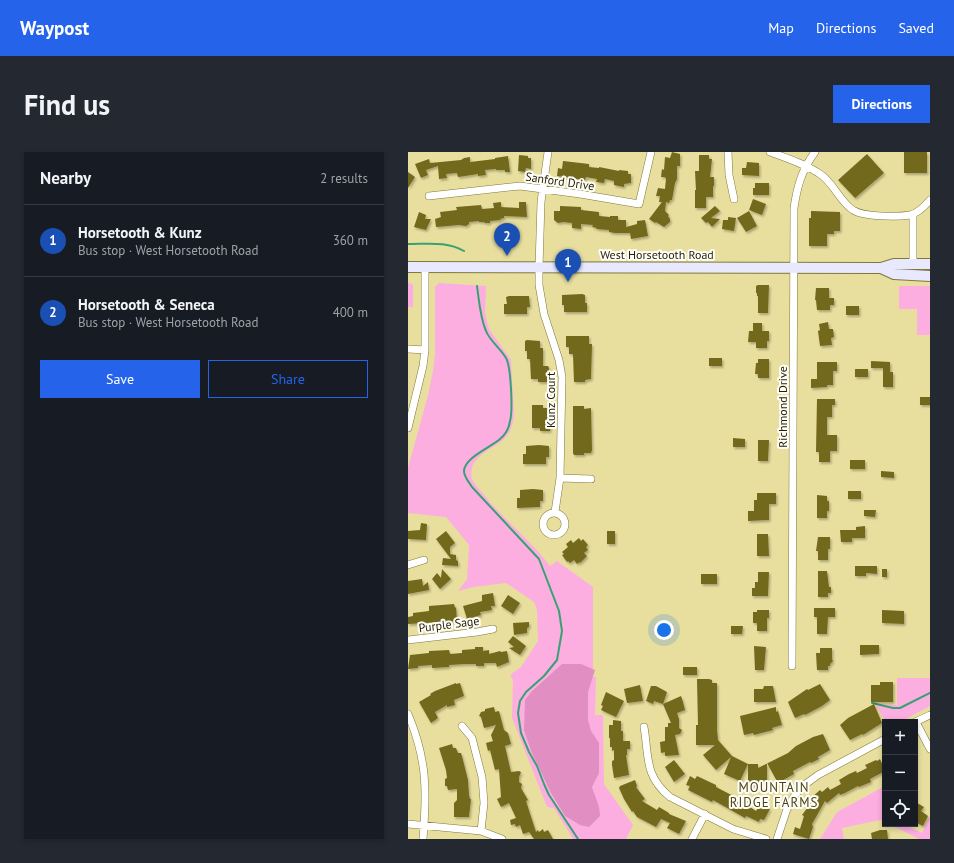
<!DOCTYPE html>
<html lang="en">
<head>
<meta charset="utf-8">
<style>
	:root { --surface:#171b24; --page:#242831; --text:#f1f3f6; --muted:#9ea1a6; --line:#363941; --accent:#2563eb }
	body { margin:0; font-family:"PT Sans",sans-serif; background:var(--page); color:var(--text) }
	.controls { position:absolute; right:12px; bottom:12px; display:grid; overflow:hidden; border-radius:0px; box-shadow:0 2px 6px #0003 }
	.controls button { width:36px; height:36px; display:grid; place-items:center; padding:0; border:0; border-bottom:1px solid var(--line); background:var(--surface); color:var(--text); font:20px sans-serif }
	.you { position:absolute; left:256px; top:478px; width:14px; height:14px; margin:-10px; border:3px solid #fff; border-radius:50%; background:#1a73e8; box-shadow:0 0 0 6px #1a73e833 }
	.badge { display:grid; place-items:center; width:26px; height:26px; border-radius:50%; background:var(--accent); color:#fff; font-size:13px; font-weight:700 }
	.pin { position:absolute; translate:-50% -33px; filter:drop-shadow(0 1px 2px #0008) }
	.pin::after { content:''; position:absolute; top:21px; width:14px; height:12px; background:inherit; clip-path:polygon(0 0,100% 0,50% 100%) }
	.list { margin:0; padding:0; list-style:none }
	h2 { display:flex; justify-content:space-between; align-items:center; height:52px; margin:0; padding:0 16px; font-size:17px }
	h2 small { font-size:13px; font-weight:400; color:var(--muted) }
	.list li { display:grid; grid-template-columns:26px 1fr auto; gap:12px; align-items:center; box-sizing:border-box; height:72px; padding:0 16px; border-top:1px solid var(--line) }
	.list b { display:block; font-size:15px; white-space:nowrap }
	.list p { margin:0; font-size:13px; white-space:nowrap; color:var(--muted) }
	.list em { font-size:13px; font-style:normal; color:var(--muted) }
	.actions { display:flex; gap:8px; padding:12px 16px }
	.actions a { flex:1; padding:9px 0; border:1px solid var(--accent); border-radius:0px; text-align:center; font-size:14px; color:var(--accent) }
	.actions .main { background:var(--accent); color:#fff }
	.icon { flex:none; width:22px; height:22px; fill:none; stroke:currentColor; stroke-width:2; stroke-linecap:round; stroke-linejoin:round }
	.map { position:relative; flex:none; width:522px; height:687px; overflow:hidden; border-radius:0px }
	header { display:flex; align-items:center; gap:24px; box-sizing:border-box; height:56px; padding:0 20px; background:var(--accent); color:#fff }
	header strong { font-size:19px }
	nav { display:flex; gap:22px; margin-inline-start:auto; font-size:14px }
	.intro { display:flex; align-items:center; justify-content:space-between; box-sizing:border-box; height:96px; padding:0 24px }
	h1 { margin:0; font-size:28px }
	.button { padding:10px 18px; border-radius:0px; background:var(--accent); color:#fff; font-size:14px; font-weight:700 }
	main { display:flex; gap:24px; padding:0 24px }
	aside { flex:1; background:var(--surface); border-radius:0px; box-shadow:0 2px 6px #0003 }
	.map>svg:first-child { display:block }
</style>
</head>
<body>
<header>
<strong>Waypost</strong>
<nav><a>Map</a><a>Directions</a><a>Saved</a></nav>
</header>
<div class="intro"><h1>Find us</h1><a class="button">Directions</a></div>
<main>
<aside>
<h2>Nearby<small>2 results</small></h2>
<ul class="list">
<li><span class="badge" style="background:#1a4fb4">1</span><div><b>Horsetooth &amp; Kunz</b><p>Bus stop · West Horsetooth Road</p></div><em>360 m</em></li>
<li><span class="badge" style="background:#1a4fb4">2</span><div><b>Horsetooth &amp; Seneca</b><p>Bus stop · West Horsetooth Road</p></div><em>400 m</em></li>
</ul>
<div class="actions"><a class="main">Save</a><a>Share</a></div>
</aside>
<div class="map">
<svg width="522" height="687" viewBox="0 0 522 687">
	<defs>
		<filter id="shadow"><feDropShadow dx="1.5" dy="2" stdDeviation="1" flood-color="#0004"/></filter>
	</defs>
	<rect width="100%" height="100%" fill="#e8df9f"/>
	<path fill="#fcaee0" d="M 0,131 L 4,132 L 5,133 L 5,155 L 0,155 Z
		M 31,131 L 78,134 L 77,161 L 81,177 L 103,208 L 106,265 C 101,294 85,290 69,307 C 64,312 62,320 64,327 C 67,333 73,339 77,344 C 97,369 123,388 142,414 L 149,409 L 185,435 L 185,525 L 188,525 L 187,563 L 195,563 L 196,632 L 225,673 L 218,687 L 165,687 L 146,656 L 139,655 L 104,566 L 105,528 L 102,523 L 113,515 L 130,489 L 129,458 L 126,450 L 98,431 L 66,435 L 50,439 L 59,427 L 61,393 L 38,365 L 0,361 L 0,316 L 20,243 L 25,219 L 27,202 L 27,135 Z
		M 491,134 L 522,134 L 522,183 L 509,183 L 509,157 L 491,157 Z
		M 489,526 L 522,526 L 522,554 L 492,570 L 478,570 L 467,552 L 489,553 Z
		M 477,634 L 477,670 L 472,668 L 434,676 L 436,687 L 412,687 L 429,660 Z
		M 522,664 L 522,687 L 511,687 L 481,672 L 495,672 L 514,681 Z"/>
	<path fill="#e18fc3" d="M 154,512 L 173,512 L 187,518 L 180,540 L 180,568 L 183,579 L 191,591 L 191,621 L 184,635 C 187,645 192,653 192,664 L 181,675 L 172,673 L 157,664 L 143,641 L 123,599 L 116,578 L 117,548 L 124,539 Z"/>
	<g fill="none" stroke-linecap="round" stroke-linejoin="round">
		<path stroke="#38a174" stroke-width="2" d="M 0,92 C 20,92 39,89 56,99
			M 69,134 C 71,148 72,165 78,179 C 82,189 92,196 98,206 C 103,214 105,259 102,269 C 101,276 97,283 92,287 C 83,295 56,306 56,319 C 56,325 61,330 64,335 L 131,407 L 151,459 L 154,479 L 149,508 L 136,524 L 118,540 L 112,549 L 110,561 L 113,581 L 121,600 L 129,614 L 136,632 L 141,643 L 170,687
			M 464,551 L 485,556 L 492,556 L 522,541"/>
	</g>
	<path fill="#73691c" filter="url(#shadow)" d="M 264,0 L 272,2 L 272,14 L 269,14 L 269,27 L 267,31 L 264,48 L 262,48 L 261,51 L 258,50 L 257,59 L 261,63 L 260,64 L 262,67 L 262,70 L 256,75 L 248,70 L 247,71 L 241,67 L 254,50 L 251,50 L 252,44 L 248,44 L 250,36 L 257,37 L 258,27 L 257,25 L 253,25 L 254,17 L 256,18 L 257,5 L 262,6 Z
		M 496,0 L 519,0 L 519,21 L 496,21 Z
		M 459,2 L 476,21 L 447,46 L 430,28 Z
		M 111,3 L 120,4 L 120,6 L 123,6 L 123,17 L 118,16 L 117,20 L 110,19 Z
		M 291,3 L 301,3 L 301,7 L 304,7 L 302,25 L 306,25 L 306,34 L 305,34 L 305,45 L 298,45 L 298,56 L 287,56 L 287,38 L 288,38 L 287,19 L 291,19 Z
		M 100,4 L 102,20 L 97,20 L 97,18 L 88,18 L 88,17 L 77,18 L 78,23 L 70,24 L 70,22 L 50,25 L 49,21 L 38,22 L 39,26 L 31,27 L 30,14 L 18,18 L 20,23 L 13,26 L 7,12 L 21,7 L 22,11 L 53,8 L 56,6 L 62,5 L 62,10 L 87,7 L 87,6 Z
		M 155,9 L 181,12 L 181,15 L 191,16 L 191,15 L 211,19 L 211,18 L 220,19 L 220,22 L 223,22 L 223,31 L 216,32 L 216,35 L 206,33 L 206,29 L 197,27 L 196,31 L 188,30 L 189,27 L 178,25 L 177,28 L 149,24 L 150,16 L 154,17 Z
		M 339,10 L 351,11 L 351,24 L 334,23 L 334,16 L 338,16 Z
		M 0,20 L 7,25 L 0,36 Z
		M 347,31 L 361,31 L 361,43 L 345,43 L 345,36 L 347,36 Z
		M 345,47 L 358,52 L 354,63 L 341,58 Z
		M 93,50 L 93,55 L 111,56 L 111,50 L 118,50 L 119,65 L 96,64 L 96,66 L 92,67 L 93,68 L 82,69 L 82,71 L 77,71 L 76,70 L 71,70 L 71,69 L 61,70 L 61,72 L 58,74 L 51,73 L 28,75 L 27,67 L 33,65 L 32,60 L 49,58 L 48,55 L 73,53 L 74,57 L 86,56 L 85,51 Z
		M 152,54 L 173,55 L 173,58 L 191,60 L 191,64 L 202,65 L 202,64 L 210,64 L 210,68 L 218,68 L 218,75 L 229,72 L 229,69 L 237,68 L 240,84 L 223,87 L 222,81 L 207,81 L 201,80 L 201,78 L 188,77 L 189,76 L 184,75 L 185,73 L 173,72 L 173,77 L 164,76 L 164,71 L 155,70 L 150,71 L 146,68 L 146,59 L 152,59 Z
		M 307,54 L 312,59 L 303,66 L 312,67 L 304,75 L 300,70 L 298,71 L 293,66 Z
		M 341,59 L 349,74 L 338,80 L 329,66 Z
		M 403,59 L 432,60 L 432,79 L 426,79 L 426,82 L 419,82 L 419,94 L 401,94 L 401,66 L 403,66 Z
		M 11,60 L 18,63 L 17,67 L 23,67 L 18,78 L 6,75 Z
		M 320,65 L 328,66 L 326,79 L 314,77 L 315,68 L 320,68 Z
		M 350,133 L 361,133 L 360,161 L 350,161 L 350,144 L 349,144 L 349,141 L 348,141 L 348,134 Z
		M 408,136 L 421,136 L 421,146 L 426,146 L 426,153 L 422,153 L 422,158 L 409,158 L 408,148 L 407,148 Z
		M 174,142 L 177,143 L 177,151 L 179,151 L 179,160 L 156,160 L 156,153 L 154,153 L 154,143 Z
		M 101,144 L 121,144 L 122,155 L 119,155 L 119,162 L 96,162 L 96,152 L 99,152 L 98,145 Z
		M 438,154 L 451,154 L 451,163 L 438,163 Z
		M 420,170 L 421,177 L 425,177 L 426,185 L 423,186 L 424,193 L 412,194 L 410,179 L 412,178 L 411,172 Z
		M 345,171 L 354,171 L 354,179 L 361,179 L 361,189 L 359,189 L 359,196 L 348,196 L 348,190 L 340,190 L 341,179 L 345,179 Z
		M 158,184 L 181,184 L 181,192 L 184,192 L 183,227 L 177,228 L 177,230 L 166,230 L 165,202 L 161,202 L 161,195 L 158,195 Z
		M 119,188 L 132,189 L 132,196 L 135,196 L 135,214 L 140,214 L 141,216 L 140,230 L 130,230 L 130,227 L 123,227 L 122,207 L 119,207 L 119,199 L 117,199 L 117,189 Z
		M 301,206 L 314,206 L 314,214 L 301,214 Z
		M 350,207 L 361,207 L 361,226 L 350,226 L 350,222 L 347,222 L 348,211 L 350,211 Z
		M 463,209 L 482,210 L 482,220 L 485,220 L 485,235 L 475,235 L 475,216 L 463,216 Z
		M 409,210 L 429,210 L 429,219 L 425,219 L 425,233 L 419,233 L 419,235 L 403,236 L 403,227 L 409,227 Z
		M 447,217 L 460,217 L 460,225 L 447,225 Z
		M 512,245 L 522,245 L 522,253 L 512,253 Z
		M 409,247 L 427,247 L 427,253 L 424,253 L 424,265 L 419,265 L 419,283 L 429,283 L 429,299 L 422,299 L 422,310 L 411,310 L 411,300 L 408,300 Z
		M 124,253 L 135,253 L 135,256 L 142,256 L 142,279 L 132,279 L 132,276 L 124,276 Z
		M 165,254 L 176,254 L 176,257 L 183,256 L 184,298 L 183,301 L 176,301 L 176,303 L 166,303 L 165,301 Z
		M 325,286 L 337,287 L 337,295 L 325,295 Z
		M 350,288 L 361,288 L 360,309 L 350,309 Z
		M 131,293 L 141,294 L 141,305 L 138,305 L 138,312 L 115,312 L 115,302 L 118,302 L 118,294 Z
		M 442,308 L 457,308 L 457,317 L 442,317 Z
		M 473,319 L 486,320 L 486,326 L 473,325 Z
		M 125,337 L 135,338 L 135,349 L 132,349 L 132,355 L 109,356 L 109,346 L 112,346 L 112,338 Z
		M 440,339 L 453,339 L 453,347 L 440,347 Z
		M 349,341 L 368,341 L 368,352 L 361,352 L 361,368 L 340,369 L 340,359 L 346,359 L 346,348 L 349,348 Z
		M 409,343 L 419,344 L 419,349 L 421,349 L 421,359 L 419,359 L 419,366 L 409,366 Z
		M 456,358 L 468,358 L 467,365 L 456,364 Z
		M 13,371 L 19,372 L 18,388 L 0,387 L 0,379 L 12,378 Z
		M 457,374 L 457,386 L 444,386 L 444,390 L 433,390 L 432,378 L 448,378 L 448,375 Z
		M 38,379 L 47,391 L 42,395 L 42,402 L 48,403 L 48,408 L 50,409 L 50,414 L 34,413 L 35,406 L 43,407 L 28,387 Z
		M 199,379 L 207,379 L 207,392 L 199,392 Z
		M 349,382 L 360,382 L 361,404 L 349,404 Z
		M 410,385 L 422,385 L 422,397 L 420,397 L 420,408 L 410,408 L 410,399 L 408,399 Z
		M 171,386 L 173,389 L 175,387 L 180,393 L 178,395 L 180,398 L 176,401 L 179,404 L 172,411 L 172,410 L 169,412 L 166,408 L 162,411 L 160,409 L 159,410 L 154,403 L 156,402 L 154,400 L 160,395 L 158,392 L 163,388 L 165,391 Z
		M 447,414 L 469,414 L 469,422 L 458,421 L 458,424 L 447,424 Z
		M 34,417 L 43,427 L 32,437 L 24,427 L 29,421 L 33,426 Z
		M 474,417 L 479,417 L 479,425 L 474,425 Z
		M 410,419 L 419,419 L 421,435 L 423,435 L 423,441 L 420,441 L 420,445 L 410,445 Z
		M 350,420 L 361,420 L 360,444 L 344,444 L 344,436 L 347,436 L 347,430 L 350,430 Z
		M 293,422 L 309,422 L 309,432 L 293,432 Z
		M 14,427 L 15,434 L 20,430 L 21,438 L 0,442 L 0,429 Z
		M 85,441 L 87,454 L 83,454 L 84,458 L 72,460 L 73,463 L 59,467 L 55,454 L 74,449 L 74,443 Z
		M 100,443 L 112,451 L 105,462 L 93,454 Z
		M 46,452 L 47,456 L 48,455 L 49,469 L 0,472 L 0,465 L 5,464 L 5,461 L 21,459 L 21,454 Z
		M 406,456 L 427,456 L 427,465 L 420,465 L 419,482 L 409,482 L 409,465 L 406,465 Z
		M 349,458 L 361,458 L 361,466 L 359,466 L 359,479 L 349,479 L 349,471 L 345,471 L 345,460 L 349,460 Z
		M 474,458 L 496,459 L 496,472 L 474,471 Z
		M 121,470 L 121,475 L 119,476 L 119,481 L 106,483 L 105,471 Z
		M 323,474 L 335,474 L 334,482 L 323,482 Z
		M 105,484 L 118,494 L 112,503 L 101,496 L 106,495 L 100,490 Z
		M 452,493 L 471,493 L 471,502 L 452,503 Z
		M 346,494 L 358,495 L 356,518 L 347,518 Z
		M 67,495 L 75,495 L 75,499 L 81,498 L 81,502 L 92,499 L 93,500 L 99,499 L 101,510 L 89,515 L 88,511 L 76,511 L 76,514 L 68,514 L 68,512 L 58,512 L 41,513 L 41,515 L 24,516 L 24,513 L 10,514 L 10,516 L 0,517 L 2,503 L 21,501 L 21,499 L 41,498 L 42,502 L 54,501 L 54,498 L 67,497 Z
		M 412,496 L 424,496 L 424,507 L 425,509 L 422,512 L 422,514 L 420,514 L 420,518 L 409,518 L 408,501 L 412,501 Z
		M 275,515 L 289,515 L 289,523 L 275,523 Z
		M 289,527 L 301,527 L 304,528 L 304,531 L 309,531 L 309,577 L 310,588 L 324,604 L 340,612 L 332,629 L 316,622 L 323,605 L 308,618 L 295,603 L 307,593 L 288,593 L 288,573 L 290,573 Z
		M 472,530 L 485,530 L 485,550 L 463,550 L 463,533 L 472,533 Z
		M 48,531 L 48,532 L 52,531 L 56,544 L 46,548 L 47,553 L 39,555 L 39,553 L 27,560 L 30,566 L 23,571 L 11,550 L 23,543 L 22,542 L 27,539 Z
		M 412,532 L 422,548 L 414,554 L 397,563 L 396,562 L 387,566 L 380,550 L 399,537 L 400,538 Z
		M 232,533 L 235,549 L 219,551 L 216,537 Z
		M 243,534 L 248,534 L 259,540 L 255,552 L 273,544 L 275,550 L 277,558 L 269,561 L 271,567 L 271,576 L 274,578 L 272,582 L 267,583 L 271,603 L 257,604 L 257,600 L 253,601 L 252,590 L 257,589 L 257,575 L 260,575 L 260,571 L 263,571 L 255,552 L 246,549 L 245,552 L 238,549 Z
		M 356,534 L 365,534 L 368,550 L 346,550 L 346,537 L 355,537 Z
		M 198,540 L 216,549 L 208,565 L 193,558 L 195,554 L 193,553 Z
		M 466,552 L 474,571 L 455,583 L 454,582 L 442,588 L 432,573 L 440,566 Z
		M 86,555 L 87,560 L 91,559 L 96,578 L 100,581 L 103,592 L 97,594 L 103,620 L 111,619 L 113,620 L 111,625 L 111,630 L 114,632 L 113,636 L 120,648 L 118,649 L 128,680 L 130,678 L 131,680 L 135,677 L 136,680 L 140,678 L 145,687 L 126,687 L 121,680 L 115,682 L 112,673 L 108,675 L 107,672 L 103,673 L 102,668 L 108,666 L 101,651 L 93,655 L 89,647 L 93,645 L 91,617 L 87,618 L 82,598 L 80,599 L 78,591 L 85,589 L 83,583 L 88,573 L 76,576 L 73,565 L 71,564 L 73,560 L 77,559 L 77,557 Z
		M 368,555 L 368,560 L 370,559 L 374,573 L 364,576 L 365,578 L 346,583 L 345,581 L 336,583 L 332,564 Z
		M 205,568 L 213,569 L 213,579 L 215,579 L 215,589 L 222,589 L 222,597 L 219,597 L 219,603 L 218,603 L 221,623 L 206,626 L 204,613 L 204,609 L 206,608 L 206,598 L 204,599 L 204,595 L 202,595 L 202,586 L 201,586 L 201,573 L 205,573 Z
		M 415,582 L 422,598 L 410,605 L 411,607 L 403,611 L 402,610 L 385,619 L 386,622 L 370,631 L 359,611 L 359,634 L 340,634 L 340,612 L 350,612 L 350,616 L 380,601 L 388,594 L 405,585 Z
		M 44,592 L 45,596 L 48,596 L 50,601 L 53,601 L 55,608 L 60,628 L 61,643 L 62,647 L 63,647 L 61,665 L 46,665 L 46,651 L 49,648 L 49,637 L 40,638 L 39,634 L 37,634 L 37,627 L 39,626 L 38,618 L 31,596 Z
		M 472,607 L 477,619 L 462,627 L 463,630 L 451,635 L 450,634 L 437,641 L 432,643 L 431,641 L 419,651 L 417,649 L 404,672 L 405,675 L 401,687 L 385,682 L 387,675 L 392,677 L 396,664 L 394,663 L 400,655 L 398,654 L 404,645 L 412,638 L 414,640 L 420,635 L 422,638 L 433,632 L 431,628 L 441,622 L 448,619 L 449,621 L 459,616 L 457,613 L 468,608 L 469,609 Z
		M 266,608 L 277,622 L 266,630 L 257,615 Z
		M 282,624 L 287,627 L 289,624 L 308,633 L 308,635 L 335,649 L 336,646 L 341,650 L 339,653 L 348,659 L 352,652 L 362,657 L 356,668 L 352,667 L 351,670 L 338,664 L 337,666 L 305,648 L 304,650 L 280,638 L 282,634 L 278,633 Z
		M 227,628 L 229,634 L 228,635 L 237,647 L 234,649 L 249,658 L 251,655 L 261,661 L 261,662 L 278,669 L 271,682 L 259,676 L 262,671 L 253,667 L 248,675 L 229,665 L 225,659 L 224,660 L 216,647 L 211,636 L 212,634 Z
		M 509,651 L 516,655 L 513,659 L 520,664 L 515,674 L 507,670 L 507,655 Z
		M 472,678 L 479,678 L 480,687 L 464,687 L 463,681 Z"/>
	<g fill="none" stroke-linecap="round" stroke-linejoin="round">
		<g stroke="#80783a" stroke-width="8">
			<path id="street" d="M 140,0 L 133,50 L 131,115 L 131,133 L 136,162 L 151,208 L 154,225 L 152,326 L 147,360
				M 320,0 L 321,23 L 326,47
				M 362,0 C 379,6 397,12 412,22 C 426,31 431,49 445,58 C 455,65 490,65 502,63 C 510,61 517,54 522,48
				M 21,44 L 112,34 L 172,42 L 231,52 L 243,0
				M 505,62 L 505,112
				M 0,197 L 17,198
				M 0,276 L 15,214 L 17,198 L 17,115
				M 152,326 L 183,327
				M135 372a11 11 0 1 1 22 0a11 11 0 1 1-22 0Z
				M 0,413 L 16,408
				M 0,488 L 69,480 L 85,477
				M 384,514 L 386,56 C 389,35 394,17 407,0
				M 0,562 C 19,607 19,639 15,687
				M 507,570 L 522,563
				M 508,570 L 522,597
				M 54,574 L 64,586 L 74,625 L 76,651 L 73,679
				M 236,575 C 241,604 236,624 262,645 L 325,677 L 358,687
				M 0,672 L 73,679 L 94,687
				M 284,687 L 297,662
				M 369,687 L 379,657 L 387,643 L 395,634 L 410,623 L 477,587"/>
		</g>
		<g stroke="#80783a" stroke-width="12">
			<path id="secondary" d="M 0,115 L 473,116 L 486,112 L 522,112
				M 473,116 L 486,122 L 522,124"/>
		</g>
		<use href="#street" stroke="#fff" stroke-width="7"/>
		<use href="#secondary" stroke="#e8e9ff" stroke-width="10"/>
	</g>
	<g text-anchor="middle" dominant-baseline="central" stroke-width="4" stroke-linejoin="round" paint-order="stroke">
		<g font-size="12" fill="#221e04" stroke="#fffef8">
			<text transform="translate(152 29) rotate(8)">Sanford Drive</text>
			<text x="249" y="102">West Horsetooth Road</text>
			<text transform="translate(142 248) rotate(-90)">Kunz Court</text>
			<text transform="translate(374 255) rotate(-90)">Richmond Drive</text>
			<text transform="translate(41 472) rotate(-7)">Purple Sage</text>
		</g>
		<g font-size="13" letter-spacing="1" fill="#4b4414" stroke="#fffef8">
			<text x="366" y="635">MOUNTAIN<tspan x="366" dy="15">RIDGE FARMS</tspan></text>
		</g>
	</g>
</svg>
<div class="controls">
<button>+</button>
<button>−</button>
<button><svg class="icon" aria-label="locate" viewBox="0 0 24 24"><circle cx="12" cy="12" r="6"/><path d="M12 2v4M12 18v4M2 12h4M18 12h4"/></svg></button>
</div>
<div class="you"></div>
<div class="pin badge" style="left:160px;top:130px;background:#1a4fb4">1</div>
<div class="pin badge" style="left:99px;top:104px;background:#1a4fb4">2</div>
</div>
</main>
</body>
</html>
